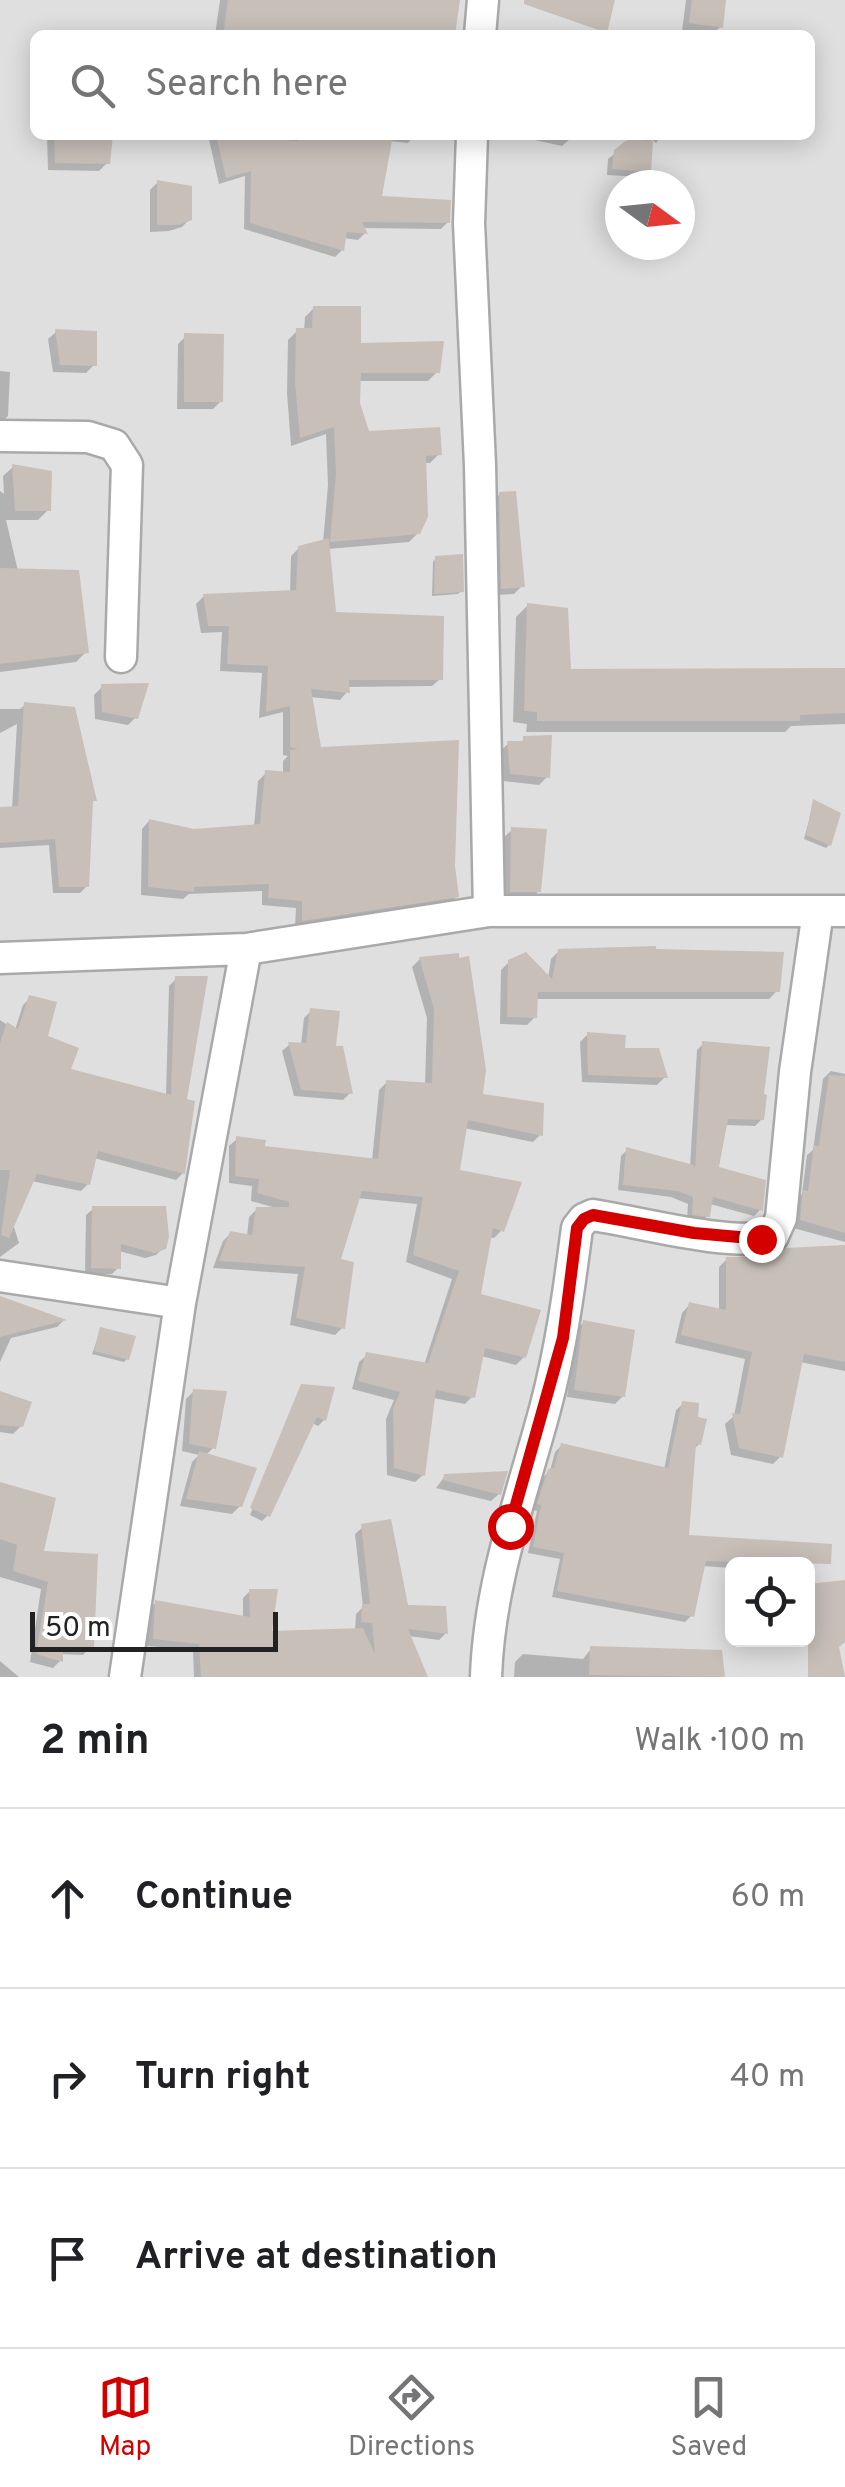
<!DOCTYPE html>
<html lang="en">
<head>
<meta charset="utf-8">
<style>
	:root { --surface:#fff; --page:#f2f2f2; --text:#202124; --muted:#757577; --line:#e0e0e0; --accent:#d40000 }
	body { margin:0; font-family:Overpass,sans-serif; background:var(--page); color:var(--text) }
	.controls { position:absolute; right:30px; bottom:30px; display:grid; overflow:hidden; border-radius:15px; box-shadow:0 5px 25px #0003 }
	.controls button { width:90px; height:90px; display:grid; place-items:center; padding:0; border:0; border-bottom:2px solid var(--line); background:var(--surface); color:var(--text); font:50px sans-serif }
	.compass { position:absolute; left:605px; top:170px; width:90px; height:90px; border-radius:50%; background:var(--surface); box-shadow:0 5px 25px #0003; rotate:105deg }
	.scale { position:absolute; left:30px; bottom:25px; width:248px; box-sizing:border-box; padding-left:10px; border:5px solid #222; border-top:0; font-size:28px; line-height:35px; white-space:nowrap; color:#222; -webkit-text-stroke:8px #fff; paint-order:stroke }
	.stop { position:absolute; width:30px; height:30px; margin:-22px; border:8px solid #d40000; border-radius:50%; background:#fff }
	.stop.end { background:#d40000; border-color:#fff; box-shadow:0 2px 10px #0008 }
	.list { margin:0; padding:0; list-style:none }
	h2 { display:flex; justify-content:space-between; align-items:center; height:130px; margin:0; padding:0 40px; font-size:42px }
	h2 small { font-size:32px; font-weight:400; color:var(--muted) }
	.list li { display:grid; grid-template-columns:65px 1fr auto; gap:30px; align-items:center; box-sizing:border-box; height:180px; padding:0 40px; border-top:2px solid var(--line) }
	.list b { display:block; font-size:38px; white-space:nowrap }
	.list em { font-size:32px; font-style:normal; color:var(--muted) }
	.icon { flex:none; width:55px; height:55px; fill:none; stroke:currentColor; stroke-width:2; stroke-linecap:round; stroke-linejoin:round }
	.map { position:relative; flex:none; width:845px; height:1677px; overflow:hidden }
	.search { position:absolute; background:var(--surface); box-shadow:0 5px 25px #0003; left:30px; right:30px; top:30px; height:110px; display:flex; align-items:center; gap:25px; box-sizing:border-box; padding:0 35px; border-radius:15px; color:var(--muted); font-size:38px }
	.sheet { height:670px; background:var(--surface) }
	nav { display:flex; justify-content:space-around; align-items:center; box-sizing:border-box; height:140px; border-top:2px solid var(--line); background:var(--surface); font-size:28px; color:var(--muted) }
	nav a { display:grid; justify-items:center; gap:5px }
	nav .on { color:var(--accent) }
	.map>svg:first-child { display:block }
</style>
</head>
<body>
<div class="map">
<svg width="845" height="1677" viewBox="0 0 845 1677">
	<rect width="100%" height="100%" fill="#f2efe9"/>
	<path fill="#e0dfdf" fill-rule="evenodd" d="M 0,0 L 845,0 L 845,1677 L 0,1677 ZM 35,35 L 810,35 L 810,135 L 35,135 ZM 620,185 L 680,185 L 680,245 L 620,245 ZM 732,1564 L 808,1564 L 808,1640 L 732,1640 Z"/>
	<path fill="#0003" d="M 220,0 L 458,0 L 453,35 L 215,35 Z
		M 686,0 L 724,0 L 720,27 L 712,35 L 682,31 Z
		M 47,135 L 110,135 L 107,163 L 99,171 L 48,170 Z
		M 208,135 L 415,135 L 408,143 L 389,141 L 379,198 L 448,222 L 441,229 L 362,228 L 365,233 L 358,240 L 343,238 L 342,250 L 335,257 L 244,229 L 245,176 L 219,184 Z
		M 512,135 L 569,135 L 570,139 L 562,146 Z
		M 638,135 L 662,135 L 656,143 L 651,139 L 649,171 L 642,177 L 607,175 L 608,159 Z
		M 158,182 L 190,219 L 182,227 L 169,231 L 150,232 L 150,190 Z
		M 314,308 L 358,346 L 437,372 L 428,381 L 358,381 L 358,403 L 367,434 L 439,454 L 430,463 L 424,463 L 418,533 L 409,542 L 328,549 L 334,615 L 440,679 L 432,686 L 347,687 L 347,692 L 340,700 L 310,697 L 319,749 L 452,866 L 457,896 L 449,904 L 295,928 L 296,908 L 262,905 L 262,891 L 189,894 L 183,899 L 141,895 L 142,829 L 149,821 L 194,831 L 254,827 L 258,781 L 266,773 L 283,774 L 283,761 L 288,756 L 283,755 L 283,712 L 259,718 L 262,673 L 220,671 L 222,632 L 201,633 L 196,604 L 204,596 L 290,593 L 291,556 L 299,548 L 323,543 L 328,485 L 326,434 L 291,446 L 287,393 L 288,340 L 297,331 L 304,331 L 305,317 Z
		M 56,332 L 94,365 L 86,373 L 53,372 L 48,339 Z
		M 186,336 L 221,401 L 213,409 L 177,409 L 178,344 Z
		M 0,371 L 10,372 L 8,416 L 0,424 Z
		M 13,467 L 48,510 L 38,520 L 6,520 L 18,571 L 86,652 L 76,662 L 0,672 L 0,491 L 4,494 L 3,476 Z
		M 500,494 L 522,586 L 514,594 L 494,595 L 492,502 Z
		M 436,558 L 461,591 L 458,594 L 432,596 L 433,562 Z
		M 528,605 L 569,672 L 845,670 L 845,724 L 791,726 L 785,732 L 526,732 L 527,724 L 513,722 L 516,617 Z
		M 102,687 L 136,717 L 128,725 L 95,719 L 94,695 Z
		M 25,705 L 95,800 L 90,804 L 87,886 L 80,893 L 53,893 L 49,845 L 0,848 L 0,810 L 12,809 L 17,724 L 0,733 L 0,709 L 20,709 Z
		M 524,739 L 547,777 L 539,785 L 503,781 L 500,751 L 508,744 L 519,744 Z
		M 814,802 L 829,845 L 826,848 L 804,839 Z
		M 512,830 L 539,891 L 531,899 L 503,899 L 504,837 Z
		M 559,951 L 777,991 L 769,999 L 535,999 L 535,1017 L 527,1025 L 500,1024 L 501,970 L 509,962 L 548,978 L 551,959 Z
		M 420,959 L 480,1096 L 540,1135 L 533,1142 L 464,1128 L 457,1172 L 502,1230 L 494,1238 L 489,1237 L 478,1296 L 524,1357 L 516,1365 L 481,1356 L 473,1396 L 465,1404 L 433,1398 L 423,1475 L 415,1482 L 387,1475 L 386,1419 L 394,1400 L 352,1389 L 359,1362 L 367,1355 L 424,1365 L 452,1279 L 406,1262 L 417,1204 L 357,1198 L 338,1261 L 342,1328 L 335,1335 L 290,1325 L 298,1274 L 213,1268 L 223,1241 L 231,1233 L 247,1236 L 249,1217 L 257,1209 L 276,1208 L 251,1201 L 252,1186 L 229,1183 L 229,1146 L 237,1139 L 262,1148 L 372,1161 L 379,1090 L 387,1082 L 425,1085 L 427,1018 L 412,967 Z
		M 176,979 L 184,1101 L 183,1173 L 176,1180 L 94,1158 L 88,1184 L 81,1191 L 31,1181 L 13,1224 L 19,1243 L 0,1257 L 0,1020 L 15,1030 L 23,1005 L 30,998 L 45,1038 L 68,1071 L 166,1096 L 169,986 Z
		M 311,1011 L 333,1048 L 350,1093 L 343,1100 L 294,1096 L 282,1051 L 289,1045 L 301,1045 L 304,1018 Z
		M 588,1034 L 623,1051 L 665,1077 L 657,1085 L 582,1082 L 580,1042 Z
		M 703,1044 L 761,1097 L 762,1119 L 755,1126 L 725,1125 L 716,1169 L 760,1210 L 754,1216 L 710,1204 L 707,1216 L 701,1223 L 687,1220 L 688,1204 L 671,1197 L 618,1190 L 621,1156 L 627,1150 L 690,1167 L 697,1050 Z
		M 831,1071 L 845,1074 L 845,1242 L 793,1228 L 795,1200 L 802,1194 L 807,1155 L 813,1150 L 823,1079 Z
		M 93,1209 L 163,1248 L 156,1255 L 145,1258 L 119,1251 L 118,1268 L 112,1274 L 85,1274 L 86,1215 Z
		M 845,1247 L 845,1371 L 800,1362 L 781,1456 L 773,1464 L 731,1455 L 725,1424 L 734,1416 L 745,1359 L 675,1343 L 682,1313 L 690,1304 L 719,1311 L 719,1267 L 727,1259 L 757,1260 Z
		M 0,1299 L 63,1321 L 57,1327 L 11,1338 L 0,1362 Z
		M 584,1322 L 623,1396 L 615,1404 L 567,1397 L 576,1330 Z
		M 101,1329 L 127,1359 L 124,1362 L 92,1354 Z
		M 302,1389 L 324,1420 L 318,1426 L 312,1423 L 268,1515 L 262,1521 L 250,1515 Z
		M 194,1391 L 213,1448 L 206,1455 L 240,1506 L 232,1514 L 180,1506 L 192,1462 L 199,1455 L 182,1451 L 186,1399 Z
		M 0,1394 L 21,1426 L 13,1434 L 0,1432 Z
		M 683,1404 L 699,1444 L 693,1450 L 686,1537 L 808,1545 L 806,1564 L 732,1564 L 732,1568 L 702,1566 L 691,1616 L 685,1622 L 552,1597 L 560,1559 L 528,1553 L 537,1511 L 533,1510 L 542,1478 L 550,1471 L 555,1452 L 562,1445 L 664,1470 L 676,1410 Z
		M 445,1476 L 499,1494 L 491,1501 L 436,1488 Z
		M 0,1484 L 91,1647 L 83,1655 L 60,1654 L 60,1661 L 53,1668 L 30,1662 L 41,1589 L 0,1577 Z
		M 363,1527 L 406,1608 L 446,1633 L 439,1640 L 409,1636 L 412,1677 L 194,1677 L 193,1650 L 147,1646 L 149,1610 L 156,1602 L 243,1618 L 243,1598 L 250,1591 L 269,1634 L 355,1631 L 356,1614 L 363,1607 L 355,1534 Z
		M 591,1649 L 719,1652 L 723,1677 L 514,1677 L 515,1662 L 523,1654 L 583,1659 Z
		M 0,1661 L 19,1677 L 0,1677 Z"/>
	<path fill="#c7bfb8" d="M 228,0 L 460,0 L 455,35 L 223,35 Z
		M 524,0 L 615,0 L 607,33 L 524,4 Z
		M 692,0 L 726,0 L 723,28 L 689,23 Z
		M 54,135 L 113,135 L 110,164 L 55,163 Z
		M 216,135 L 298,141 L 298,135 L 393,135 L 382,196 L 451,200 L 450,223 L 362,222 L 368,234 L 347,232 L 344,251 L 250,223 L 251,171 L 226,178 Z
		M 628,139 L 653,141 L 651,172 L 612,169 L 614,150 Z
		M 157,180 L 192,186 L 192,220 L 179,225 L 157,225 Z
		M 313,306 L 361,306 L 361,343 L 444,341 L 440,373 L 361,373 L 360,403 L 369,431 L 440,427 L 442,455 L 426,456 L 428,517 L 420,534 L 330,542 L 336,474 L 334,427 L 300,438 L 295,383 L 296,328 L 312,328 Z
		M 55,329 L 97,331 L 97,366 L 60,365 Z
		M 184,333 L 224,334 L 223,402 L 184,402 Z
		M 12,464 L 52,471 L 51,511 L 15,511 Z
		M 516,491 L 525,587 L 501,589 L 499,492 Z
		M 329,538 L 336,612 L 444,616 L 443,680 L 349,680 L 350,693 L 311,689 L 321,747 L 459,740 L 455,866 L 459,897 L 302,921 L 302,901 L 268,898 L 269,884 L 194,887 L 194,892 L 148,887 L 149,819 L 194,829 L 260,824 L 265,770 L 290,772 L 290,750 L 298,749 L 290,747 L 290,706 L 266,712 L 268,666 L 227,664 L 229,626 L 208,626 L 203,594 L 296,590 L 298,546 Z
		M 463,554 L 464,592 L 434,594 L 435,556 Z
		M 0,568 L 79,570 L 89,653 L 0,664 Z
		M 527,603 L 568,608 L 571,669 L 845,668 L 845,713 L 800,715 L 800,721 L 537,721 L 537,712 L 524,711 Z
		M 149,683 L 138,719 L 102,712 L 101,684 Z
		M 24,702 L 75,707 L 97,801 L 93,801 L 89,887 L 59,887 L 55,839 L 0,843 L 0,807 L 18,806 Z
		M 552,735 L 550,778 L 510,774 L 507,741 L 523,741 L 523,736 Z
		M 813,799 L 841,813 L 831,846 L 806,835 Z
		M 511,827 L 547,829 L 541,892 L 510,892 Z
		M 656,946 L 656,949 L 784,952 L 780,992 L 538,992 L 537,1018 L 507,1017 L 508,960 L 526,952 L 552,979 L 558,949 Z
		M 459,953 L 459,958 L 469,956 L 486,1070 L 483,1094 L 544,1103 L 543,1136 L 468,1120 L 460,1170 L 522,1182 L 504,1232 L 493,1228 L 481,1294 L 541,1310 L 526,1358 L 485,1348 L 475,1398 L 436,1390 L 425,1476 L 394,1468 L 393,1409 L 400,1392 L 358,1381 L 366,1352 L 428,1363 L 459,1271 L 413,1255 L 423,1197 L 362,1191 L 341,1259 L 354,1262 L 345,1329 L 296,1318 L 305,1267 L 219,1261 L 230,1231 L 252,1235 L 256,1207 L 289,1207 L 289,1202 L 257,1193 L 259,1179 L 235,1176 L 236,1136 L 266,1140 L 265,1146 L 378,1159 L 386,1080 L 432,1083 L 434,1009 L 419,957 Z
		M 175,976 L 208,976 L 187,1099 L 195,1101 L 185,1174 L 98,1151 L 90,1185 L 37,1174 L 9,1238 L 1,1235 L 10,1170 L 0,1170 L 0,1043 L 7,1022 L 18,1029 L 29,995 L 57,1002 L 48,1036 L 79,1048 L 71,1069 L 171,1095 Z
		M 310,1008 L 340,1011 L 336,1046 L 343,1046 L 353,1094 L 301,1090 L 288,1042 L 306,1043 Z
		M 587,1032 L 626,1035 L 625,1048 L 659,1048 L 668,1078 L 588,1075 Z
		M 702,1041 L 770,1047 L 764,1094 L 767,1095 L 764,1120 L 728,1119 L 719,1167 L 766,1180 L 763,1211 L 713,1197 L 710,1217 L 692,1215 L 693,1197 L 678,1191 L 623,1185 L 626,1147 L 694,1165 L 695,1169 Z
		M 829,1075 L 845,1076 L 845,1233 L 800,1220 L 803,1190 L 808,1191 L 814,1145 L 819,1146 Z
		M 92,1206 L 166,1206 L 169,1237 L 166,1249 L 154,1253 L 121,1244 L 121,1269 L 91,1268 Z
		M 845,1245 L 845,1362 L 804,1354 L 783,1458 L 739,1448 L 732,1413 L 740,1414 L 752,1352 L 681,1335 L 689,1302 L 726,1310 L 726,1257 L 757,1257 L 776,1254 L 786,1248 Z
		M 0,1296 L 67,1320 L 0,1337 Z
		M 583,1320 L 635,1330 L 625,1397 L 574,1390 Z
		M 100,1327 L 136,1336 L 129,1360 L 94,1351 Z
		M 301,1384 L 335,1387 L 326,1421 L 317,1417 L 270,1517 L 250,1508 Z
		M 193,1389 L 227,1391 L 216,1449 L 189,1444 Z
		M 0,1391 L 32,1402 L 23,1427 L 0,1425 Z
		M 682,1401 L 699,1403 L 698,1417 L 707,1419 L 701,1445 L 696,1444 L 689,1535 L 832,1544 L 831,1564 L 706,1561 L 694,1617 L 557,1591 L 564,1553 L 533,1547 L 541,1505 L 537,1504 L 548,1469 L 554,1468 L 561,1443 L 668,1468 Z
		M 199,1451 L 257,1468 L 242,1507 L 186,1499 Z
		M 508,1471 L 501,1495 L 443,1480 L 444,1474 Z
		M 0,1482 L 56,1498 L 44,1551 L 98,1554 L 94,1648 L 63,1647 L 63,1662 L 36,1654 L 48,1582 L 13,1571 L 17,1545 L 0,1539 Z
		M 391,1519 L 408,1605 L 446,1606 L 448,1634 L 408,1629 L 428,1677 L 201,1677 L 199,1644 L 153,1639 L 155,1600 L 250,1617 L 249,1589 L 278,1589 L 272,1631 L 363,1628 L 375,1654 L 372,1623 L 361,1622 L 362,1604 L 370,1604 L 361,1524 Z
		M 845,1580 L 845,1642 L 839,1647 L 845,1677 L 808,1677 L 808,1584 Z
		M 590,1646 L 722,1650 L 725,1677 L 589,1675 Z"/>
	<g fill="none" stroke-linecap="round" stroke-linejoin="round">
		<g stroke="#a9a9a9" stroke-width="35">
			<path id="minor" d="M 480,35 L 483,0
				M 472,135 L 469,223 L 480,465 L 489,911
				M 0,436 L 88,437 L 114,445 L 127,465 L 121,657
				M 0,958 L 246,949 L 489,911 L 845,911
				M 0,1276 L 180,1303
				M 125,1677 L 180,1303 L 246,949
				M 486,1677 C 489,1584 521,1498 545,1409 C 561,1349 569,1290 577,1228 L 584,1219 L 593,1215 C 639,1222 730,1247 773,1236 L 781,1218 L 795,1072 L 818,911"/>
		</g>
		<use href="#minor" stroke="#fff" stroke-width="30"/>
	</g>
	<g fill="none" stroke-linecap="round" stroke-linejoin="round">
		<path stroke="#d40000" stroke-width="12" d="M 510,1526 L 563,1338 L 577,1228 L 584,1219 L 593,1215 L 694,1233 L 761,1239"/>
	</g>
</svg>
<div class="controls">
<button><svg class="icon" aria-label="locate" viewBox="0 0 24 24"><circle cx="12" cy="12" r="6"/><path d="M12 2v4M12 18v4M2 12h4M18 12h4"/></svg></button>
</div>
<svg class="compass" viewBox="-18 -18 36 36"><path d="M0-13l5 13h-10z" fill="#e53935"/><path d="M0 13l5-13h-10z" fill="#757577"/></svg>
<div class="scale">50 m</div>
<div class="stop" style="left:510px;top:1526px"></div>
<div class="stop end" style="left:761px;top:1239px"></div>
<div class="search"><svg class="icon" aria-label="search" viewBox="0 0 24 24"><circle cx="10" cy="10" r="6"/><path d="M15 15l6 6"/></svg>Search here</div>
</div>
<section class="sheet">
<h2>2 min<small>Walk · 100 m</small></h2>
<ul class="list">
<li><svg class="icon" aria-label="ahead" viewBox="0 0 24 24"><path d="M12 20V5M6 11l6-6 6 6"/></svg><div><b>Continue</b></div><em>60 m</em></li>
<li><svg class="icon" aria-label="right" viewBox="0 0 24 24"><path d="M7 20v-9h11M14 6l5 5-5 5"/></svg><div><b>Turn right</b></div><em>40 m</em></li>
<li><svg class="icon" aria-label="arrive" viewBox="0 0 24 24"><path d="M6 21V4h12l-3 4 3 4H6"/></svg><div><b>Arrive at destination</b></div></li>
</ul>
</section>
<nav>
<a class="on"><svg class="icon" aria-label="map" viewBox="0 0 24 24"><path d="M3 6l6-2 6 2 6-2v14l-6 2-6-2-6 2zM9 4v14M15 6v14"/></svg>Map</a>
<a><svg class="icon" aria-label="directions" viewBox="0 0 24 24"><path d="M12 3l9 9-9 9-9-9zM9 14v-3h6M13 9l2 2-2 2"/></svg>Directions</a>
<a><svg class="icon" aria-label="saved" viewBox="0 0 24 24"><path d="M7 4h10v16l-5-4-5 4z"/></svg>Saved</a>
</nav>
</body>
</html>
